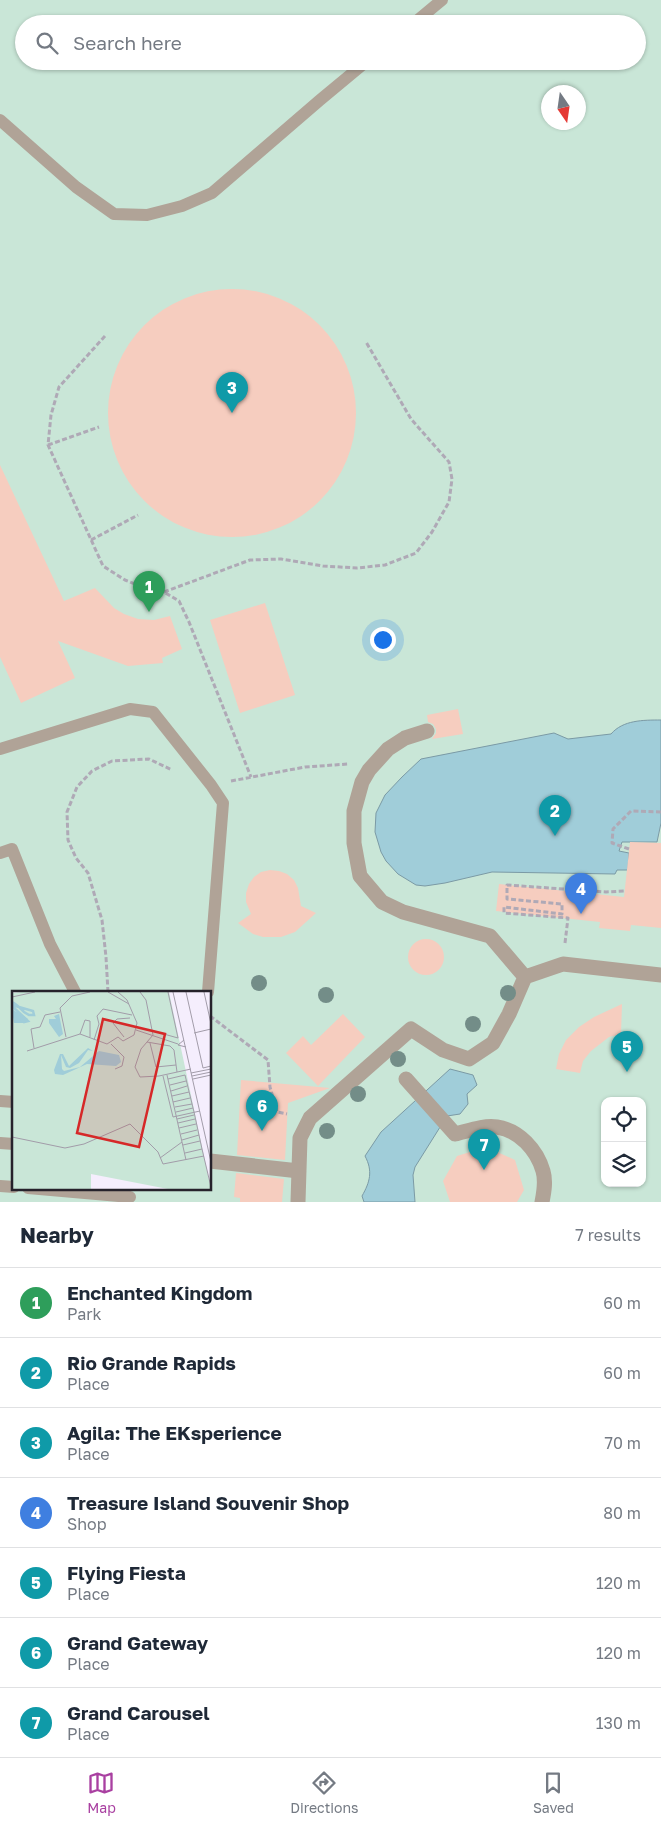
<!DOCTYPE html>
<html lang="en">
<head>
<meta charset="utf-8">
<style>
	:root { --surface:#fff; --page:#f6f6f7; --text:#1f2937; --muted:#747a83; --line:#e0e1e3; --accent:#a940a1 }
	body { margin:0; font-family:"Golos Text",sans-serif; background:var(--page); color:var(--text) }
	.controls { position:absolute; right:15px; bottom:15px; display:grid; overflow:hidden; border-radius:10px; box-shadow:0 1px 4px #0004 }
	.controls button { width:45px; height:45px; display:grid; place-items:center; padding:0; border:0; border-bottom:1px solid var(--line); background:var(--surface); color:var(--text); font:25px sans-serif }
	.compass { position:absolute; left:541px; top:85px; width:45px; height:45px; border-radius:50%; background:var(--surface); box-shadow:0 1px 4px #0004; rotate:167deg }
	.you { position:absolute; left:382px; top:639px; width:18px; height:18px; margin:-12px; border:4px solid #fff; border-radius:50%; background:#1a73e8; box-shadow:0 0 0 8px #1a73e833 }
	.badge { display:grid; place-items:center; width:32px; height:32px; border-radius:50%; background:var(--accent); color:#fff; font-size:16px; font-weight:700 }
	.pin { position:absolute; translate:-50% -41px; filter:drop-shadow(0 1px 2px #0008) }
	.pin::after { content:''; position:absolute; top:26px; width:18px; height:15px; background:inherit; clip-path:polygon(0 0,100% 0,50% 100%) }
	.list { margin:0; padding:0; list-style:none }
	h2 { display:flex; justify-content:space-between; align-items:center; height:65px; margin:0; padding:0 20px; font-size:21px }
	h2 small { font-size:16px; font-weight:400; color:var(--muted) }
	.list li { display:grid; grid-template-columns:32px 1fr auto; gap:15px; align-items:center; box-sizing:border-box; height:70px; padding:0 20px; border-top:1px solid var(--line) }
	.list b { display:block; font-size:19px; white-space:nowrap }
	.list p { margin:0; font-size:16px; white-space:nowrap; color:var(--muted) }
	.list em { font-size:16px; font-style:normal; color:var(--muted) }
	.icon { flex:none; width:28px; height:28px; fill:none; stroke:currentColor; stroke-width:2; stroke-linecap:round; stroke-linejoin:round }
	.map { position:relative; flex:none; width:661px; height:1202px; overflow:hidden }
	.search { position:absolute; background:var(--surface); box-shadow:0 1px 4px #0004; left:15px; right:15px; top:15px; height:55px; display:flex; align-items:center; gap:12px; box-sizing:border-box; padding:0 18px; border-radius:28px; color:var(--muted); font-size:19px }
	.sheet { height:555px; background:var(--surface) }
	nav { display:flex; justify-content:space-around; align-items:center; box-sizing:border-box; height:70px; border-top:1px solid var(--line); background:var(--surface); font-size:14px; color:var(--muted) }
	nav a { display:grid; justify-items:center; gap:2px }
	nav .on { color:var(--accent) }
	.map>svg:first-child { display:block }
</style>
</head>
<body>
<div class="map">
<svg width="661" height="1202" viewBox="0 0 661 1202">
	<rect width="100%" height="100%" fill="#f5eefd"/>
	<path fill="#c9e6d7" fill-rule="evenodd" d="M 0,0 L 661,0 L 661,1202 L 0,1202 ZM 24,24 L 637,24 L 637,61 L 24,61 ZM 548,92 L 578,92 L 578,122 L 548,122 ZM 14,992 L 210,992 L 210,1188 L 14,1188 ZM 605,1101 L 642,1101 L 642,1183 L 605,1183 Z"/>
	<path fill="#a0cdd9" stroke="#7b9aa5" d="M 661,720 L 661,823 L 657,842 L 622,842 L 619,851 L 629,853 L 628,870 L 617,870 L 615,874 L 492,872 L 445,883 L 425,886 L 416,885 L 398,874 L 386,861 L 381,852 L 375,832 L 376,813 L 385,795 L 402,777 L 421,759 L 554,733 L 568,739 L 611,734 C 623,720 643,720 661,720 Z
		M 450,1069 L 473,1075 L 477,1085 L 467,1094 L 468,1104 L 460,1114 L 447,1116 L 415,1167 L 413,1175 L 415,1202 L 364,1202 L 362,1196 C 370,1182 373,1171 365,1156 L 381,1132 Z"/>
	<path fill="#f6cdbf" d="M108 413a124 124 0 1 1 248 0a124 124 0 1 1-248 0Z
		M 0,465 L 64,601 L 95,588 L 114,608 L 124,614 L 138,619 L 154,620 L 170,616 L 182,649 L 162,658 L 163,663 L 128,666 L 58,641 L 75,678 L 21,703 L 0,657 Z
		M 265,603 L 295,695 L 240,713 L 210,620 Z
		M 458,709 L 463,734 L 432,739 L 436,733 L 436,729 L 433,724 L 428,722 L 427,715 Z
		M 630,842 L 661,843 L 661,928 L 631,925 L 630,931 L 599,928 L 600,922 L 496,911 L 499,884 L 624,897 Z
		M 270,870 L 279,871 L 287,874 L 294,880 L 298,888 L 301,906 L 316,913 L 295,932 L 281,937 L 263,937 L 253,934 L 238,923 L 251,914 L 246,902 L 246,893 L 249,884 L 254,877 L 261,872 Z
		M408 957a18 18 0 1 1 36 0a18 18 0 1 1-36 0Z
		M 622,1004 L 621,1034 L 609,1037 L 591,1051 L 583,1061 L 580,1073 L 556,1069 L 559,1054 L 566,1040 L 579,1027 L 594,1017 Z
		M 343,1014 L 365,1037 L 318,1086 L 286,1053 L 303,1036 L 311,1045 Z
		M 241,1080 L 330,1088 L 288,1103 L 285,1160 L 237,1155 Z
		M 486,1147 L 515,1160 L 524,1190 L 517,1202 L 450,1202 L 443,1181 L 457,1156 Z
		M 236,1173 L 284,1179 L 282,1202 L 240,1202 L 240,1198 L 234,1197 Z"/>
	<g fill="none" stroke-linecap="round" stroke-linejoin="round">
		<path stroke="#afa9b6" stroke-width="3" stroke-dasharray="5 2.5" stroke-linecap="butt" d="M 105,336 L 59,387 L 51,415 L 48,445 L 103,566 L 125,580 L 140,586 L 164,592 L 179,601 L 189,622 L 251,777
			M 48,445 L 99,427
			M 91,540 L 138,515
			M 164,592 L 250,560 L 281,559 L 323,566 L 357,568 L 385,565 L 416,553 L 432,532 L 449,502 L 452,479 L 449,462 L 411,419 L 366,342
			M 231,781 L 305,767 L 348,764
			M 629,849 L 612,843 L 613,829 L 631,811 L 661,812
			M 565,943 L 568,918 L 504,913 L 504,907 L 562,914 L 562,904 L 507,899 L 507,885 L 606,892 L 625,891
			M 108,992 L 106,957 L 102,920 L 88,873 L 76,858 L 68,840 L 67,812 L 77,787 L 92,771 L 112,761 L 149,759 L 172,770
			M 210,1016 L 268,1060 L 270,1087 L 277,1112 L 287,1114"/>
		<path stroke="#b0a397" stroke-width="12" d="M 413,24 L 442,0
			M 0,120 L 76,187 L 114,214 L 147,215 L 182,206 L 212,193 L 320,100 L 367,61
			M 0,749 L 130,709 L 153,712 L 211,785 L 223,803 L 208,992
			M 0,853 L 12,849 L 50,944 L 75,992
			M 0,1101 L 14,1102
			M 0,1143 L 14,1144
			M 0,1186 L 14,1187
			M 28,1188 L 130,1197"/>
		<path stroke="#b0a397" stroke-width="15" d="M 427,731 L 405,738 L 388,749 L 369,770 L 362,782 L 354,811 L 354,843 L 360,876 L 382,902 L 403,912 L 490,936 L 525,977
			M 406,1079 L 455,1134 C 468,1131 483,1125 497,1127 C 519,1130 537,1150 543,1171 C 546,1181 544,1192 542,1202
			M 210,1161 L 299,1171
			M 298,1202 L 300,1138 L 310,1118 L 411,1029 L 443,1050 L 469,1059 L 493,1043 L 509,1014 L 525,977 L 563,964 L 661,975"/>
	</g>
	<g fill="#738d88">
		<circle cx="259" cy="983" r="8"/>
		<circle cx="508" cy="993" r="8"/>
		<circle cx="326" cy="995" r="8"/>
		<circle cx="473" cy="1024" r="8"/>
		<circle cx="398" cy="1059" r="8"/>
		<circle cx="358" cy="1094" r="8"/>
		<circle cx="327" cy="1131" r="8"/>
	</g>
	<g transform="translate(12 991)">
		<rect width="199" height="199" fill="#f5eefd"/>
		<path d="M 9,1 L 157,1 L 199,198 L 156,198 L 79,183 L 79,198 L 0,198 L 0,2 Z" fill="#c9e6d7"/>
		<path d="M 0,20 L 6,21 L 16,28 L 12,32 L 16,32 L 2,32 ZM 47,23 L 51,43 L 47,46 L 37,32 L 37,28 L 44,28 L 42,25 ZM 76,57 L 81,60 L 76,59 L 67,72 L 58,77 L 54,76 L 49,64 L 50,78 L 52,80 L 68,76 L 87,60 L 107,64 L 109,71 L 104,75 L 75,73 L 51,84 L 43,83 L 42,79 L 48,63 L 51,63 L 57,75 Z" fill="#a0cdd9"/>
		<path fill="none" stroke="#a0cdd9" stroke-width="2.5" d="M 0,11 L 2,12 L 7,16 L 12,21 L 17,24 L 22,24 L 21,20 L 0,14M 0,15 L 16,30 L 12,31 L 0,19"/>
		<path fill="none" stroke="#a29ca9" stroke-width="1" d="M 96,1 L 117,13M 128,1 L 134,9 L 141,44 L 129,58 L 123,76 L 128,86 L 147,85 L 179,78M 161,1 L 199,171M 174,1 L 191,77 L 199,75M 192,1 L 199,33M 0,6 L 23,1M 124,39 L 166,53M 141,40 L 166,47 L 156,1M 182,42 L 199,38M 68,43 L 73,29 L 78,30 L 78,46M 54,46 L 48,17 L 60,5 L 78,1M 112,46 L 101,32 L 105,28 L 118,27M 82,49 L 87,33 L 85,25 L 91,18 L 120,24M 172,49 L 166,54 L 174,56M 135,51 L 158,55 L 162,59 L 165,81M 138,52 L 144,76 L 164,74M 99,53 L 112,66 L 110,75 L 103,78M 22,57 L 19,38 L 28,36 L 33,24 L 48,21M 15,60 L 68,43 L 95,53 L 106,46 L 111,50 L 122,44 L 125,32 L 115,9 L 106,1M 179,82 L 199,78M 155,84 L 174,169M 151,85 L 161,126 L 188,120M 180,85 L 199,81M 156,88 L 173,84 L 182,121 L 190,158 L 173,162M 181,88 L 199,84M 158,94 L 174,90M 159,100 L 175,95M 160,105 L 177,101M 161,111 L 178,107M 163,116 L 180,113M 164,121 L 181,117M 165,128 L 182,124M 166,132 L 183,128M 167,137 L 184,133M 169,143 L 185,139M 0,146 L 53,157 L 72,153 L 118,133 L 146,161 L 151,173 L 192,165M 170,149 L 187,144M 171,154 L 188,150M 190,158 L 199,196M 148,167 L 170,151"/>
		<path fill="#d62828" fill-opacity="0.15" stroke="#d62828" stroke-width="2.5" d="M 91,28 L 153,43 L 127,156 L 65,142 Z"/>
		<rect width="199" height="199" fill="none" stroke="#26222b" stroke-width="2.5"/>
	</g>
</svg>
<div class="controls">
<button><svg class="icon" aria-label="locate" viewBox="0 0 24 24"><circle cx="12" cy="12" r="6"/><path d="M12 2v4M12 18v4M2 12h4M18 12h4"/></svg></button>
<button><svg class="icon" aria-label="layers" viewBox="0 0 24 24"><path d="M12 4l9 5-9 5-9-5zM3 14l9 5 9-5"/></svg></button>
</div>
<svg class="compass" viewBox="-18 -18 36 36"><path d="M0-13l5 13h-10z" fill="#e53935"/><path d="M0 13l5-13h-10z" fill="#747a83"/></svg>
<div class="you"></div>
<div class="pin badge" style="left:149px;top:612px;background:#2e9e5b">1</div>
<div class="pin badge" style="left:555px;top:836px;background:#0f9aa8">2</div>
<div class="pin badge" style="left:232px;top:413px;background:#0f9aa8">3</div>
<div class="pin badge" style="left:581px;top:914px;background:#3f7fe0">4</div>
<div class="pin badge" style="left:627px;top:1072px;background:#0f9aa8">5</div>
<div class="pin badge" style="left:262px;top:1131px;background:#0f9aa8">6</div>
<div class="pin badge" style="left:484px;top:1170px;background:#0f9aa8">7</div>
<div class="search"><svg class="icon" aria-label="search" viewBox="0 0 24 24"><circle cx="10" cy="10" r="6"/><path d="M15 15l6 6"/></svg>Search here</div>
</div>
<section class="sheet">
<h2>Nearby<small>7 results</small></h2>
<ul class="list">
<li><span class="badge" style="background:#2e9e5b">1</span><div><b>Enchanted Kingdom</b><p>Park</p></div><em>60 m</em></li>
<li><span class="badge" style="background:#0f9aa8">2</span><div><b>Rio Grande Rapids</b><p>Place</p></div><em>60 m</em></li>
<li><span class="badge" style="background:#0f9aa8">3</span><div><b>Agila: The EKsperience</b><p>Place</p></div><em>70 m</em></li>
<li><span class="badge" style="background:#3f7fe0">4</span><div><b>Treasure Island Souvenir Shop</b><p>Shop</p></div><em>80 m</em></li>
<li><span class="badge" style="background:#0f9aa8">5</span><div><b>Flying Fiesta</b><p>Place</p></div><em>120 m</em></li>
<li><span class="badge" style="background:#0f9aa8">6</span><div><b>Grand Gateway</b><p>Place</p></div><em>120 m</em></li>
<li><span class="badge" style="background:#0f9aa8">7</span><div><b>Grand Carousel</b><p>Place</p></div><em>130 m</em></li>
</ul>
</section>
<nav>
<a class="on"><svg class="icon" aria-label="map" viewBox="0 0 24 24"><path d="M3 6l6-2 6 2 6-2v14l-6 2-6-2-6 2zM9 4v14M15 6v14"/></svg>Map</a>
<a><svg class="icon" aria-label="directions" viewBox="0 0 24 24"><path d="M12 3l9 9-9 9-9-9zM9 14v-3h6M13 9l2 2-2 2"/></svg>Directions</a>
<a><svg class="icon" aria-label="saved" viewBox="0 0 24 24"><path d="M7 4h10v16l-5-4-5 4z"/></svg>Saved</a>
</nav>
</body>
</html>
